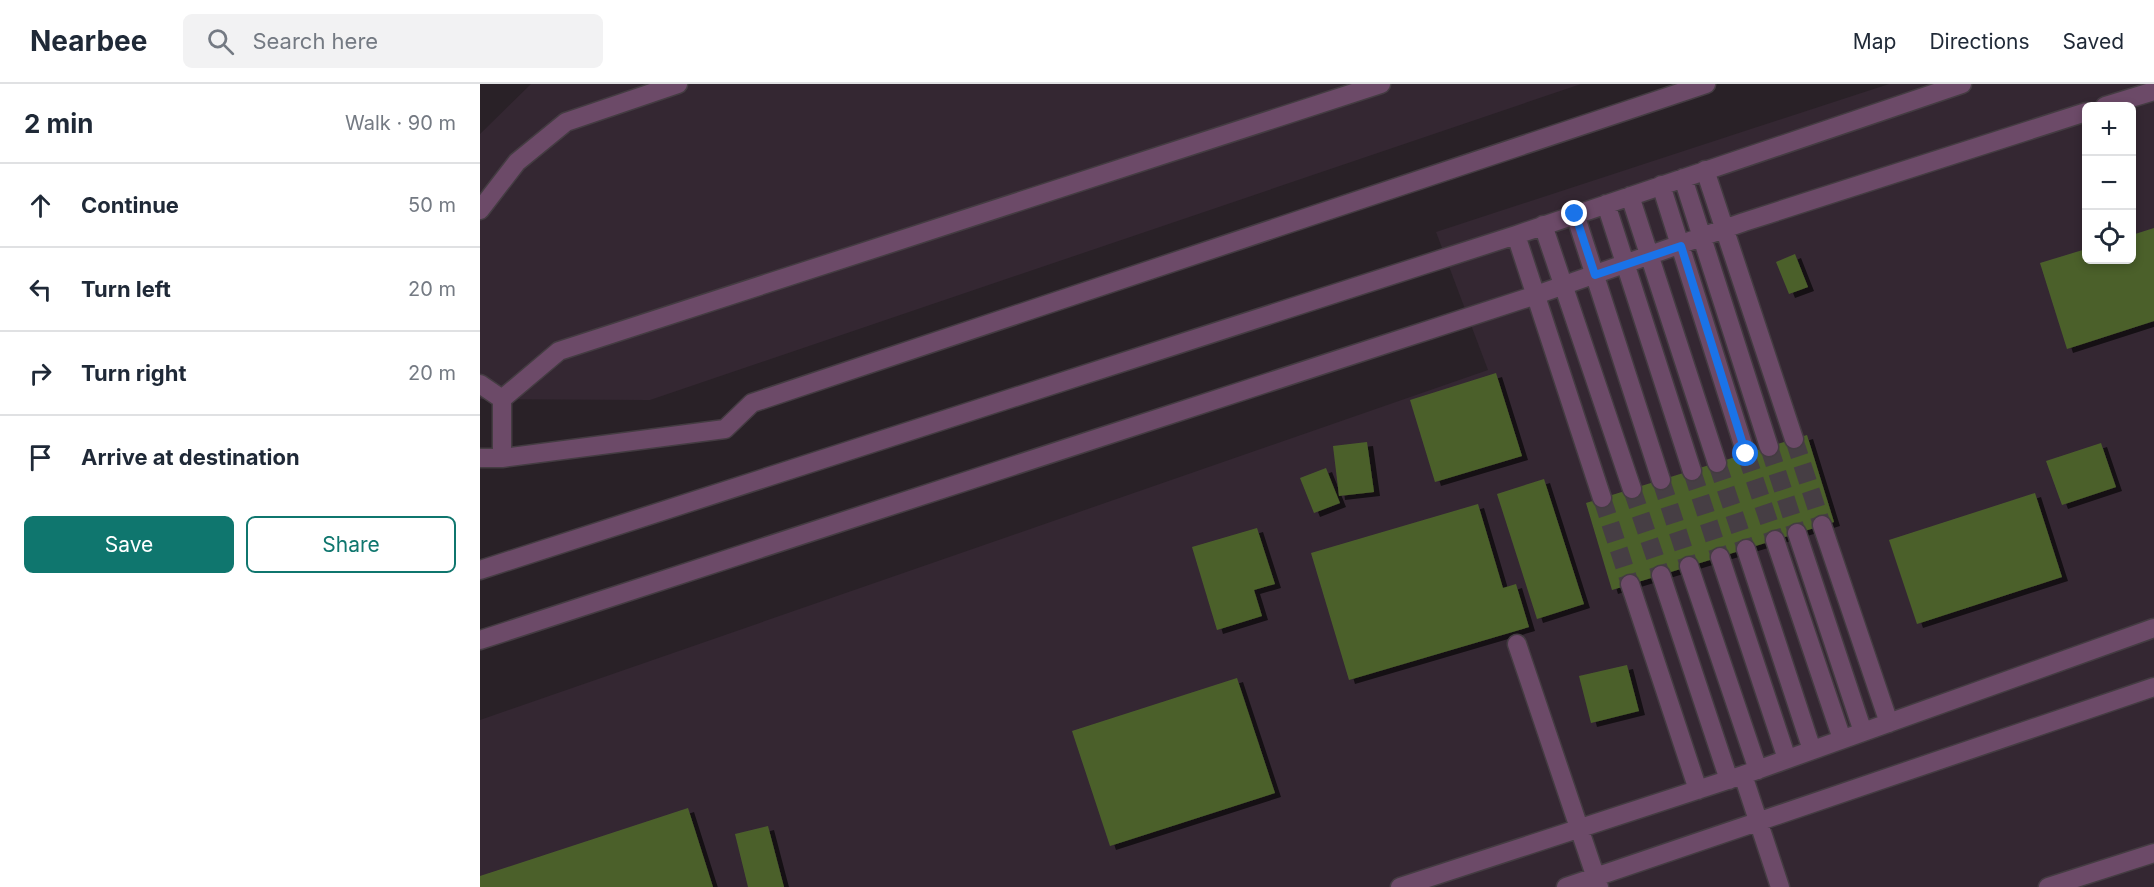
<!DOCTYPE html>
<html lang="en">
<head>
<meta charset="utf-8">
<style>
	:root { --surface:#fff; --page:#f2f2f3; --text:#1f2937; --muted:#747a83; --line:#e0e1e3; --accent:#0f766e }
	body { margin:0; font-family:Inter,sans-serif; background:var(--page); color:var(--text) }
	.controls { position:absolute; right:18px; top:18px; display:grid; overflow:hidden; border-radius:9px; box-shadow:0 3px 9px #0003 }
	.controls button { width:54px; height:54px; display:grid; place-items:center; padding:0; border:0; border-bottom:2px solid var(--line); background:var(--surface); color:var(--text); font:30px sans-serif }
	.stop { position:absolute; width:18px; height:18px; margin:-14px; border:4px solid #1a73e8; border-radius:50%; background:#fff }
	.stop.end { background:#1a73e8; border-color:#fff; box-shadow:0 2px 6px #0008 }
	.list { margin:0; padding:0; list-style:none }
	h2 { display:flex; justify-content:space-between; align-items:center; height:78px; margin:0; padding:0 24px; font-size:26px }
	h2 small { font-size:20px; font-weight:400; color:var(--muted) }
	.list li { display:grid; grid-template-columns:39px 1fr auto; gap:18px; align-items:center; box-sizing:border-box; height:84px; padding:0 24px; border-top:2px solid var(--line) }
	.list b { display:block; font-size:22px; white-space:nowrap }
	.list em { font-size:20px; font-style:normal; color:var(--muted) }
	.actions { display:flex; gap:12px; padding:18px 24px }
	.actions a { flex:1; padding:14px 0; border:2px solid var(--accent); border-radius:9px; text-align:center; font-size:21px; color:var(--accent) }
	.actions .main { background:var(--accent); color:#fff }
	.icon { flex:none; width:33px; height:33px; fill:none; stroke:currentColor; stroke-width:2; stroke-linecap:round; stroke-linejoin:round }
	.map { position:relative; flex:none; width:1674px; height:803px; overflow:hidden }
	header { display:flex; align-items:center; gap:36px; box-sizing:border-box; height:84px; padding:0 30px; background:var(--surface); border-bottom:2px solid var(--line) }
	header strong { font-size:28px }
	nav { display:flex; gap:33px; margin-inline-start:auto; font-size:21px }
	.search { width:420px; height:54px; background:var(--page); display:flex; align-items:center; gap:15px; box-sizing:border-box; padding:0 21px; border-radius:9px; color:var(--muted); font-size:22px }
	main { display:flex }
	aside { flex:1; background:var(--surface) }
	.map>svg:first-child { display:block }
</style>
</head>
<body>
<header>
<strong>Nearbee</strong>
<div class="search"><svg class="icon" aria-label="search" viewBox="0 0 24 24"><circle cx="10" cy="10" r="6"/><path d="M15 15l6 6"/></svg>Search here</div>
<nav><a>Map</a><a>Directions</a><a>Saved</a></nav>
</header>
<main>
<aside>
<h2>2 min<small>Walk · 90 m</small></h2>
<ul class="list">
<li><svg class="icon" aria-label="ahead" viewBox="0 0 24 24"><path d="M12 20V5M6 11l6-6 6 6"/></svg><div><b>Continue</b></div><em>50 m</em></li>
<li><svg class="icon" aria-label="left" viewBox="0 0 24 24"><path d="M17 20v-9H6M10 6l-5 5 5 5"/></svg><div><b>Turn left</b></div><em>20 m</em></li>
<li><svg class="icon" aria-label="right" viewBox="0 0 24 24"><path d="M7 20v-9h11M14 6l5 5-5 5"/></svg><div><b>Turn right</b></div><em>20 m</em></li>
<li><svg class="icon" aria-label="arrive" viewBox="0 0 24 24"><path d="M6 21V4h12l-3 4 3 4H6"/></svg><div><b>Arrive at destination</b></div></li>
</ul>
<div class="actions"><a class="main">Save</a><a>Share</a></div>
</aside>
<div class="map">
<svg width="1674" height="803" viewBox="0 0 1674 803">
	<defs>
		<filter id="shadow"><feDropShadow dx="6" dy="4" stdDeviation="0" flood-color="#0009"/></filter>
	</defs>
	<rect width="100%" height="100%" fill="#292127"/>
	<path fill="#342732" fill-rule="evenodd" d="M 51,0 L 1101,0 L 170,316 L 0,315 L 0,50 Z
		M 1409,0 L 1674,0 L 1674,803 L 0,803 L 0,636 L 1008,286 L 956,148 ZM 1606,22 L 1652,22 L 1652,176 L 1606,176 Z"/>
	<path fill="#4c602c" filter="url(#shadow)" d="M 1674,144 L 1674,237 L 1587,265 L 1560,179 L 1606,165 L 1606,176 L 1652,176 L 1652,151 Z
		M 1315,170 L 1328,203 L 1309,210 L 1296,178 Z
		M 1016,289 L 1042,372 L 955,398 L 930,316 Z
		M 1327,351 L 1354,438 L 1132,506 L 1106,419 Z
		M 887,358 L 894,408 L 859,412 L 853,362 Z
		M 1621,359 L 1636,403 L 1582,421 L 1566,377 Z
		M 846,384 L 860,419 L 834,429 L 820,394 Z
		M 1064,395 L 1104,520 L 1057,535 L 1017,410 Z
		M 1555,409 L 1582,493 L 1437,540 L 1409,456 Z
		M 998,420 L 1023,504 L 1036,500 L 1049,543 L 869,596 L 831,469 Z
		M 777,444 L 795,500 L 774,506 L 782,532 L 737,546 L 712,463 Z
		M 1147,581 L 1159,627 L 1111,639 L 1099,592 Z
		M 757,594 L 795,709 L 630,762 L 592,647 Z
		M 208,724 L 233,803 L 0,803 L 0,792 Z
		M 288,742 L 304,803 L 268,803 L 255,750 Z"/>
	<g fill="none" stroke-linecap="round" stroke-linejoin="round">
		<path stroke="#463e44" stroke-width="18" stroke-dasharray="18 9" stroke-linecap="butt" d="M 1314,355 L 1342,441
			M 1289,363 L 1317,449
			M 1266,370 L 1295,456
			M 1237,379 L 1266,465
			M 1212,387 L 1240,473
			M 1181,396 L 1209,482
			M 1152,405 L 1181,491
			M 1122,414 L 1150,500"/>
		<g stroke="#443c42" stroke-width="21">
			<path id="minor" d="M 1625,22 L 1674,7
				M 1225,86 L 1314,355
				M 1203,94 L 1289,363
				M 1181,101 L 1266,370
				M 1150,112 L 1237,379
				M 1126,120 L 1212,387
				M 0,126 L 37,78 L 86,38 L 198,0
				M 1095,130 L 1181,396
				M 1063,141 L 1152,405
				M 1036,151 L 1122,414
				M 0,300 L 22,315
				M 22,315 L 79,267 L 901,0
				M 22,315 L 22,374
				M 0,374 L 22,374 L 245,345 L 272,319 L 1226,0
				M 1342,441 L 1409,639
				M 1317,449 L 1383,648
				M 1295,456 L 1362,655
				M 1266,465 L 1332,666
				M 1240,473 L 1307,675
				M 1209,482 L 1278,686
				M 0,486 L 1036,151 L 1482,0
				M 1181,491 L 1249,696
				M 1150,500 L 1218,706
				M 0,556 L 1056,211 L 1264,138 L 1606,28
				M 1037,560 L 1119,803
				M 1263,691 L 1300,803
				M 920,803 L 1263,691 L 1674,544
				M 1086,803 L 1674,603
				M 1568,803 L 1674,769"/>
		</g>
		<use href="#minor" stroke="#6c4a68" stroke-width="18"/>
	</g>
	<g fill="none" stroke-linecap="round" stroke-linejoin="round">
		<path stroke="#1a73e8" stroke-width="8" d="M 1095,130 L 1115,191 L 1201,162 L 1266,370"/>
	</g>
</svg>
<div class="controls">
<button>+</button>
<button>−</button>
<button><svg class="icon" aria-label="locate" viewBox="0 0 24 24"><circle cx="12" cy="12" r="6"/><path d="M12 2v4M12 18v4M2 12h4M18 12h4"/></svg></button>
</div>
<div class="stop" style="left:1266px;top:370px"></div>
<div class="stop end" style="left:1095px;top:130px"></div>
</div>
</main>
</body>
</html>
